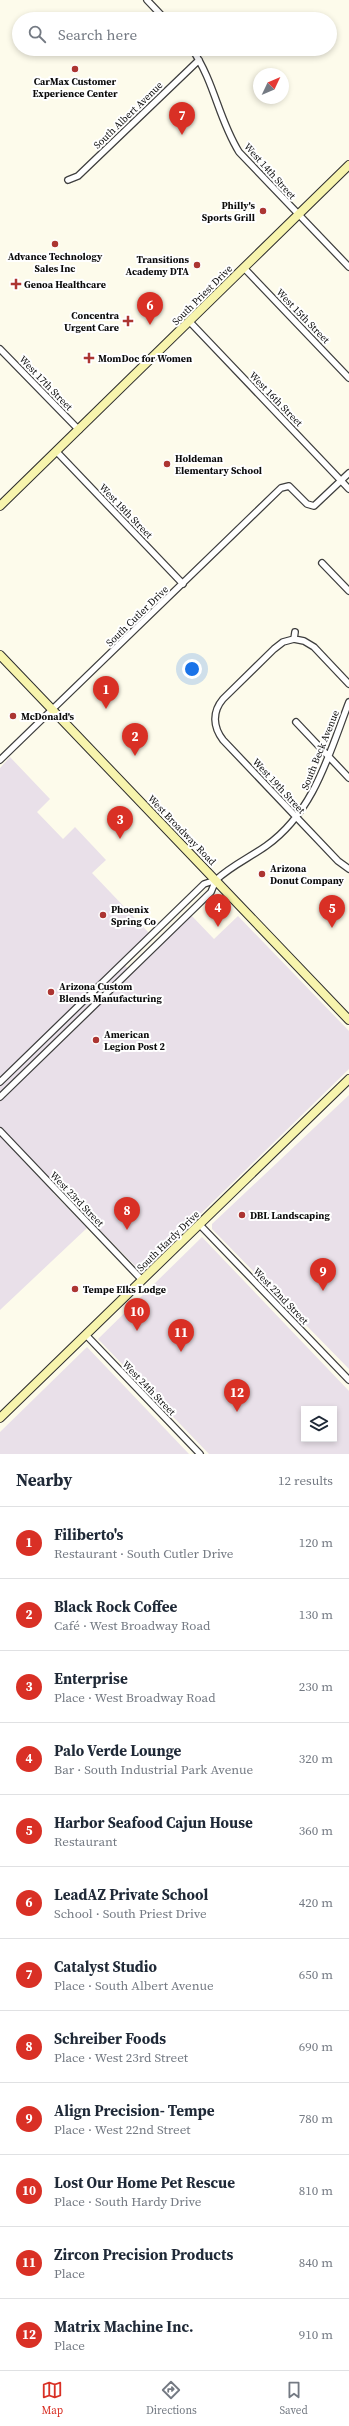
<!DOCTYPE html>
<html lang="en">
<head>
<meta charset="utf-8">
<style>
	:root { --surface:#fff; --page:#f6f6f7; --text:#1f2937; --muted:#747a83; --line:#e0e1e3; --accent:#d93025 }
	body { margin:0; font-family:"Source Serif 4",serif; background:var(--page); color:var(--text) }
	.controls { position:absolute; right:12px; bottom:12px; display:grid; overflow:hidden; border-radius:0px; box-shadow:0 2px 6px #0003 }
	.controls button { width:36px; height:36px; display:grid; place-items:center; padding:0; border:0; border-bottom:1px solid var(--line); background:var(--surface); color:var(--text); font:20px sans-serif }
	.compass { position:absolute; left:253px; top:68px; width:36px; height:36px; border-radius:50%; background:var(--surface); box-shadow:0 2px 6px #0003; rotate:46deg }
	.you { position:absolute; left:192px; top:669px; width:14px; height:14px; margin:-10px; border:3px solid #fff; border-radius:50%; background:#1a73e8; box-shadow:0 0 0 6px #1a73e833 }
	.badge { display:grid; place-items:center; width:26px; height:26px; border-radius:50%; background:var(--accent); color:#fff; font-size:13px; font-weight:700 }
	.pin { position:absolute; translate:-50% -33px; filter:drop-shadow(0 1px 2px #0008) }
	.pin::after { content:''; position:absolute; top:21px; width:14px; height:12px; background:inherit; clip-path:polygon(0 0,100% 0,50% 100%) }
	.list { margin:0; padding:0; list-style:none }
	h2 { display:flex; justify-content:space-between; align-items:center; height:52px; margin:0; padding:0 16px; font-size:17px }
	h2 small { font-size:13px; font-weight:400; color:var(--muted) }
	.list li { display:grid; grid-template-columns:26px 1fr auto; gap:12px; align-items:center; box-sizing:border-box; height:72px; padding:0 16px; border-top:1px solid var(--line) }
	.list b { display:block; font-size:15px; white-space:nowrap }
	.list p { margin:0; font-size:13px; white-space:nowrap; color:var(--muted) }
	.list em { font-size:13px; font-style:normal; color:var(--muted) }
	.icon { flex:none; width:22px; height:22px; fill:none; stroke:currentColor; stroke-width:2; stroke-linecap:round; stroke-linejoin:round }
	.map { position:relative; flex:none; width:349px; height:1454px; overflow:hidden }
	.search { position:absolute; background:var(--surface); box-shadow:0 2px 6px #0003; left:12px; right:12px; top:12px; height:44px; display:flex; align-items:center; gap:10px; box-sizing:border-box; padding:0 14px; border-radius:22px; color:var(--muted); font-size:15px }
	.sheet { height:916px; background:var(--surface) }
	nav { display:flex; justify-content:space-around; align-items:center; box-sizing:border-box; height:56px; border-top:1px solid var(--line); background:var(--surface); font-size:11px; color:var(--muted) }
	nav a { display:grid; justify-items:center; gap:2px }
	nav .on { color:var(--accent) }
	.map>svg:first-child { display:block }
</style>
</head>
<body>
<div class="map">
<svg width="349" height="1454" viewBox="0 0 349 1454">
	<rect width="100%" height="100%" fill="#fdfbeb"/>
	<path fill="#e9e0e9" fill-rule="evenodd" d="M 10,757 L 50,799 L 37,812 L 63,839 L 75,827 L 106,860 L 92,873 L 150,934 L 121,962 L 132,972 L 191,915 L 214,939 L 238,916 L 349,1031 L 349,1069 L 143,1270 L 139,1270 L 58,1187 L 53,1193 L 87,1228 L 0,1310 L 0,768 Z
		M 349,1095 L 349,1369 L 212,1229 L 212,1224 Z
		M 202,1237 L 349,1391 L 349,1454 L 209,1454 L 98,1339 ZM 304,1409 L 334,1409 L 334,1439 L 304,1439 Z
		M 87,1347 L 189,1454 L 0,1454 L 0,1432 Z"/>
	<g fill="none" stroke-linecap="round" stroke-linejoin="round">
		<g stroke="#3e3e3e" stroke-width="8">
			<path id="street" d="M 147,0 L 165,19
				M 192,49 C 215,83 218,118 239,152 L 349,267
				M 68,180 L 78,176 L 199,60
				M 244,268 L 349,378
				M 189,321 L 349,489
				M 0,349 L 79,430
				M 56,451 L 183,584
				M 322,563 L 349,591
				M 294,639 L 295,632
				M 349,684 L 314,647 L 304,641 L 294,639 L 283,642 L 274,649 L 223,699 C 212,712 213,727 223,740 L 338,861 L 349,869
				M 296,722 L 349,778
				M 0,760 L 281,488 L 289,486 L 307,504 L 314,506 L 349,473
				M 216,880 C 231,866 249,858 266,846 C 314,812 329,754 349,702
				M 0,1082 L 204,884 L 216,880
				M 0,1097 L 211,892 L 216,880
				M 0,1131 L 142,1280
				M 200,1225 L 349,1380
				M 86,1335 L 200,1454"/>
		</g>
		<g stroke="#2d2d2d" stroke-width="10">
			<path id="secondary" d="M 0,506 L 349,165
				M 0,655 L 349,1020
				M 0,1418 L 349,1079"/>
		</g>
		<use href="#street" stroke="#fff" stroke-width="5.5"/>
		<use href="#secondary" stroke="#f7f4ad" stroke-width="8"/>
	</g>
	<g fill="#ac3532" stroke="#fff" stroke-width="1.5">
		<circle cx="75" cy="69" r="4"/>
		<circle cx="263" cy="211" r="4"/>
		<circle cx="55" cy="244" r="4"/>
		<circle cx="197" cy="265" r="4"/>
		<path d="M14 278h4v4h4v4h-4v4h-4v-4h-4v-4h4z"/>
		<path d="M126 315h4v4h4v4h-4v4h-4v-4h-4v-4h4z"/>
		<path d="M87 352h4v4h4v4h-4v4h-4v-4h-4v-4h4z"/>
		<circle cx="167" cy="464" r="4"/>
		<circle cx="13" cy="716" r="4"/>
		<circle cx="262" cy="874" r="4"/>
		<circle cx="103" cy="915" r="4"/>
		<circle cx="51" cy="992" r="4"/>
		<circle cx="96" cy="1040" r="4"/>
		<circle cx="242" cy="1215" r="4"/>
		<circle cx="75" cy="1289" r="4"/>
	</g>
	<g text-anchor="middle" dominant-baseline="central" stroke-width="4" stroke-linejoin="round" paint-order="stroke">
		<g font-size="10" font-weight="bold" fill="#0b0b0b" stroke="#fff" text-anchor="start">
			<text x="75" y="81" text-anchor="middle">CarMax Customer<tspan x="75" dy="12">Experience Center</tspan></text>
			<text x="255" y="205" text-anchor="end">Philly's<tspan x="255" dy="12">Sports Grill</tspan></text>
			<text x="55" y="256" text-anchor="middle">Advance Technology<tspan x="55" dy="12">Sales Inc</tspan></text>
			<text x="189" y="259" text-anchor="end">Transitions<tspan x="189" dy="12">Academy DTA</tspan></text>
			<text x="24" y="284">Genoa Healthcare</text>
			<text x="119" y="315" text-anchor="end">Concentra<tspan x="119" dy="12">Urgent Care</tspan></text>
			<text x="98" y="358">MomDoc for Women</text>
			<text x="175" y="458">Holdeman<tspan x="175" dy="12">Elementary School</tspan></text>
			<text x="21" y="716">McDonald's</text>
			<text x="270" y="868">Arizona<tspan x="270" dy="12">Donut Company</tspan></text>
			<text x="111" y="909">Phoenix<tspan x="111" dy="12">Spring Co</tspan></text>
			<text x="59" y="986">Arizona Custom<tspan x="59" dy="12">Blends Manufacturing</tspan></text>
			<text x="104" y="1034">American<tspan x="104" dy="12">Legion Post 2</tspan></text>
			<text x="250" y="1215">DBL Landscaping</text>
			<text x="83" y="1289">Tempe Elks Lodge</text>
		</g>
		<g font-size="10" fill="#0b0b0b" stroke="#fff">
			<text transform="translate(128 115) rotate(-44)">South Albert Avenue</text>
			<text transform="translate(270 171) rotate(48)">West 14th Street</text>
			<text transform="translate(202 295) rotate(-45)">South Priest Drive</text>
			<text transform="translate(303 316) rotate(46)">West 15th Street</text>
			<text transform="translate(46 383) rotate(46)">West 17th Street</text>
			<text transform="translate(276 399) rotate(46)">West 16th Street</text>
			<text transform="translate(126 511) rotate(46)">West 18th Street</text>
			<text transform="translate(137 616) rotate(-44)">South Cutler Drive</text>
			<text transform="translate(320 750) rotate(-68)">South Beck Avenue</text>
			<text transform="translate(279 786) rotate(47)">West 19th Street</text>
			<text transform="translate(182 830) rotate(46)">West Broadway Road</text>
			<text transform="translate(77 1199) rotate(46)">West 23rd Street</text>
			<text transform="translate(168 1241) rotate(-44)">South Hardy Drive</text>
			<text transform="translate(281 1296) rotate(46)">West 22nd Street</text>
			<text transform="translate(149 1388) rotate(46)">West 24th Street</text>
		</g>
	</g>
</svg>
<div class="controls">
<button><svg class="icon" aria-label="layers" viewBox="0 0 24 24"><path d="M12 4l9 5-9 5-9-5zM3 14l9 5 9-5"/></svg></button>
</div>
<svg class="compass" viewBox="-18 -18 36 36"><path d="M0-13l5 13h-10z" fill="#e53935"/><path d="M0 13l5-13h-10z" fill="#747a83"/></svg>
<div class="you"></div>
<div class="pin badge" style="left:106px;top:709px">1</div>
<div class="pin badge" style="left:135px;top:756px">2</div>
<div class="pin badge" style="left:120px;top:839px">3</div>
<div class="pin badge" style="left:218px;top:927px">4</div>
<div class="pin badge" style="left:332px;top:928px">5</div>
<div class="pin badge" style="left:150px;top:325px">6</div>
<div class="pin badge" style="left:182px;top:135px">7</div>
<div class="pin badge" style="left:127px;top:1230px">8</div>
<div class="pin badge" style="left:323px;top:1291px">9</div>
<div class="pin badge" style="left:137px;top:1331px">10</div>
<div class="pin badge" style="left:181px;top:1352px">11</div>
<div class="pin badge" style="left:237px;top:1412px">12</div>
<div class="search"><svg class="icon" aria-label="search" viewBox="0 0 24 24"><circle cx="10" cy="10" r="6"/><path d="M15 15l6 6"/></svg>Search here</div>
</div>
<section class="sheet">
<h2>Nearby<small>12 results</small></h2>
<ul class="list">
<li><span class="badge">1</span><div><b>Filiberto's</b><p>Restaurant · South Cutler Drive</p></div><em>120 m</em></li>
<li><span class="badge">2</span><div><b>Black Rock Coffee</b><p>Café · West Broadway Road</p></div><em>130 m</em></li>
<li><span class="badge">3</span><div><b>Enterprise</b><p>Place · West Broadway Road</p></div><em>230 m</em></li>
<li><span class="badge">4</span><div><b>Palo Verde Lounge</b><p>Bar · South Industrial Park Avenue</p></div><em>320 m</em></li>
<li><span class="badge">5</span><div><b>Harbor Seafood Cajun House</b><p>Restaurant</p></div><em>360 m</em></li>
<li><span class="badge">6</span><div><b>LeadAZ Private School</b><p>School · South Priest Drive</p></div><em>420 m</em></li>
<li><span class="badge">7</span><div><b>Catalyst Studio</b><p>Place · South Albert Avenue</p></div><em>650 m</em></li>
<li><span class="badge">8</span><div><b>Schreiber Foods</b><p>Place · West 23rd Street</p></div><em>690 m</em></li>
<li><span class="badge">9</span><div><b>Align Precision- Tempe</b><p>Place · West 22nd Street</p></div><em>780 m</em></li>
<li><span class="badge">10</span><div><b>Lost Our Home Pet Rescue</b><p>Place · South Hardy Drive</p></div><em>810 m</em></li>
<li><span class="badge">11</span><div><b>Zircon Precision Products</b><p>Place</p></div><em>840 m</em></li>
<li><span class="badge">12</span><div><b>Matrix Machine Inc.</b><p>Place</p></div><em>910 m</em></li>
</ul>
</section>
<nav>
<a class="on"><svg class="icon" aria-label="map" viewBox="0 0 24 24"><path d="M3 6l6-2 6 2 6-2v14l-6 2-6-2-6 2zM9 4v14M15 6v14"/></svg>Map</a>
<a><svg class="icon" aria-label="directions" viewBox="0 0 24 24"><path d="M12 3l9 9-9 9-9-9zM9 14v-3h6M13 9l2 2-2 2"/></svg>Directions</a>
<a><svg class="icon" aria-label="saved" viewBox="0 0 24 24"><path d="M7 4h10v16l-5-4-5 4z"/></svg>Saved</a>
</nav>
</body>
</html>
